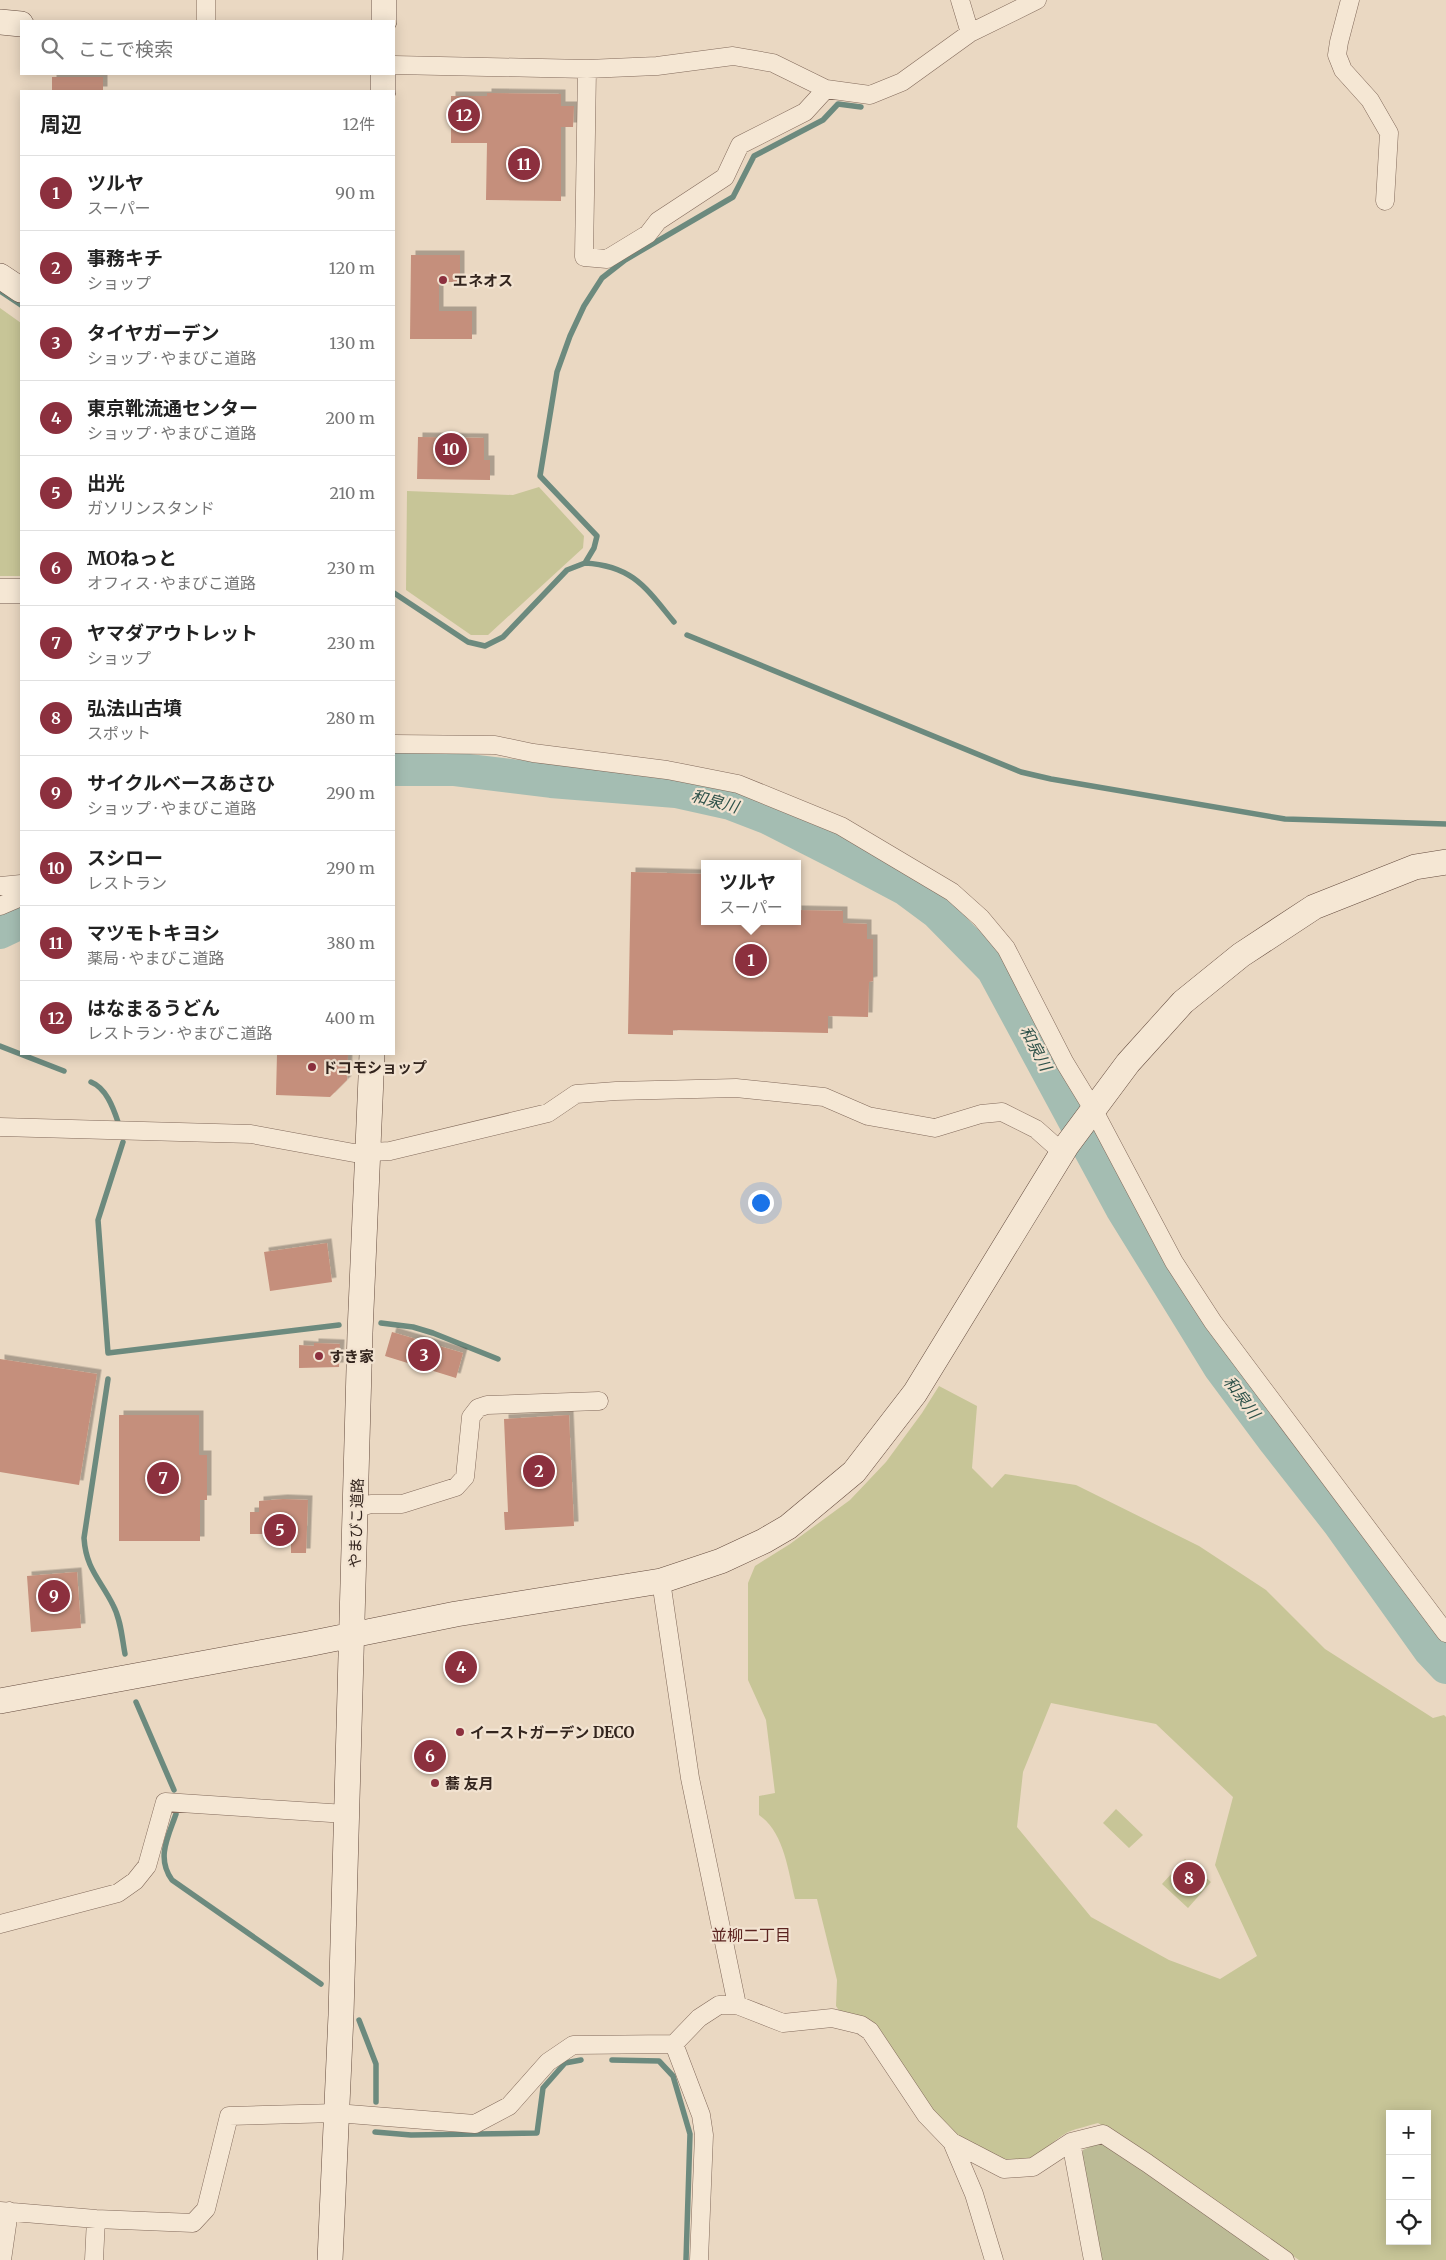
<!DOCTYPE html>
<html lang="ja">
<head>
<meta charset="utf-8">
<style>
	:root { --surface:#fff; --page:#f6f6f6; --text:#222; --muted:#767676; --line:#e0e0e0; --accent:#8c303e }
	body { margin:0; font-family:Merriweather,"Noto Sans JP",serif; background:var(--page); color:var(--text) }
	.controls { position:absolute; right:15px; bottom:15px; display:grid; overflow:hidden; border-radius:0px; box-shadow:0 2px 12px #0003 }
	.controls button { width:45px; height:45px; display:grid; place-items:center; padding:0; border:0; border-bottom:1px solid var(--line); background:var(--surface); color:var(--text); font:25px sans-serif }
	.you { position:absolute; left:760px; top:1202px; width:18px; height:18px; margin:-12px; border:4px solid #fff; border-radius:50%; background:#1a73e8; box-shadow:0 0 0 8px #1a73e833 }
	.badge { display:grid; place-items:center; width:32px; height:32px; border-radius:50%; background:var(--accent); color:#fff; font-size:16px; font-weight:700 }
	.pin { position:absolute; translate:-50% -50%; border:2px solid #fff; box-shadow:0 1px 5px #0006 }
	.popup { position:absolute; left:701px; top:860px; width:100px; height:65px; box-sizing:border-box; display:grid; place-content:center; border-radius:0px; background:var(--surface); filter:drop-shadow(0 1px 4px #0005); font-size:16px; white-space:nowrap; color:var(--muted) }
	.popup b { font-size:19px; color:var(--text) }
	.popup::after { content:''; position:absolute; left:50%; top:100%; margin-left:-10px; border:10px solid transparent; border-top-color:var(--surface) }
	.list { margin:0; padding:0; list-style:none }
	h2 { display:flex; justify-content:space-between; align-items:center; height:65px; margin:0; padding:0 20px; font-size:21px }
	h2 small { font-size:16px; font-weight:400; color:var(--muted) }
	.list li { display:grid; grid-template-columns:32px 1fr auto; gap:15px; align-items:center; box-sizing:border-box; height:75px; padding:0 20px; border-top:1px solid var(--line) }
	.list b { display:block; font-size:19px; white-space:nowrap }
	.list p { margin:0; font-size:16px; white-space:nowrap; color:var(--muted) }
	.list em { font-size:16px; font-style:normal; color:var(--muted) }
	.icon { flex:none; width:28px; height:28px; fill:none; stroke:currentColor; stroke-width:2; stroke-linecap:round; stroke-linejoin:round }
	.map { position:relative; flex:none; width:1446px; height:2260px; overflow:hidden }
	.search { position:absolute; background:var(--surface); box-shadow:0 2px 12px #0003; left:20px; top:20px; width:375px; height:55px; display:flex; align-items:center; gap:12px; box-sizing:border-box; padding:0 18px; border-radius:0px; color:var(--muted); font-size:19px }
	.panel { position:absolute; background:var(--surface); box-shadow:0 2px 12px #0003; left:20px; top:90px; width:375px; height:965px; border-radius:0px }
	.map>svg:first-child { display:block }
</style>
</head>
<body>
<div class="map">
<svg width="1446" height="2260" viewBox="0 0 1446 2260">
	<defs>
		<filter id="shadow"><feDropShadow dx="4.5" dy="-4.5" stdDeviation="0" flood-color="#0004"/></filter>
	</defs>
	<rect width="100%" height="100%" fill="#ead8c2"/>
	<path fill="#c7c597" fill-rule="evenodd" d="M 0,308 L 21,323 L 21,576 L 0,576 Z
		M 539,487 L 584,536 L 583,548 L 488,635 L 471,635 L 406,590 L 407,491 L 513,495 Z
		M 939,1386 L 977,1406 L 972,1468 L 992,1488 L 1005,1474 L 1076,1485 L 1199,1546 L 1266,1590 L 1325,1649 L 1433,1718 L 1444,1715 L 1446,1717 L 1446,2260 L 1299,2260 L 1126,2140 L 1098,2123 C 1088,2126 1078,2128 1068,2132 C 1050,2142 1039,2160 1016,2161 C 967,2162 925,2104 902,2067 C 895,2055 888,2038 878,2028 C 868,2018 854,2014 840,2012 L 836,2006 L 837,1980 L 817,1899 L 795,1899 C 788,1870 784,1832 759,1815 L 759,1796 L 775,1793 L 766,1720 L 748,1680 L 748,1583 L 755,1566 L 790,1544 L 850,1500 L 886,1462 L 922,1413 ZM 1051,1703 L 1156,1724 L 1233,1797 L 1215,1865 L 1257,1956 L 1220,1979 L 1169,1960 L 1091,1917 L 1017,1827 L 1023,1772 ZM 1390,2114 L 1427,2114 L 1427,2241 L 1390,2241 Z
		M 1116,1809 L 1143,1835 L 1129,1848 L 1103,1823 Z
		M 1185,1859 L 1211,1882 L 1188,1908 L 1162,1884 Z"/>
	<path fill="#bcbb96" d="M 1098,2143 L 1125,2154 L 1272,2260 L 1100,2260 L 1081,2162 L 1083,2150 Z"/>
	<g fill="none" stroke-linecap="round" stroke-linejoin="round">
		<path stroke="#6c8a7e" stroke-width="5.5" d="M 0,291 L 21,305
			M 585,563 C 633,566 646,588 674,622
			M 394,593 L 468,642 L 485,646 L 503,637 L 567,570 L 585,563 L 594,548 L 597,536 L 540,476 L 557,372 L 570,336 L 584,306 L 602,278 L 625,260 L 733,197 L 754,156 L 823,120 L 838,104 L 861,107
			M 687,635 L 1021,772 L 1051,779 L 1285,819 L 1446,824
			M 0,1046 L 64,1071
			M 91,1082 C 106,1088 113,1107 118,1122
			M 123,1142 L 98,1220 L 108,1353 L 339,1325
			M 381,1323 L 413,1327 L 433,1333 L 498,1359
			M 108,1379 L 84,1538 C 86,1569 100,1579 113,1605 C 121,1620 122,1638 125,1654
			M 136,1702 L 174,1790
			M 176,1814 C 168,1837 156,1858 172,1880 L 321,1984
			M 359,2020 L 376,2064 L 376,2102
			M 612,2060 L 659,2061 L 673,2076 L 690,2134 L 686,2260
			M 375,2132 L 411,2135 L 537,2133 L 543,2088 L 565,2063 L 581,2060"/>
		<path stroke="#a4bdb2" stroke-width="34" d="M 394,769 L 453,769 L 551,781 L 676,791 L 730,803 L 769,818 L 842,855 L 906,889 L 937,912 L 993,969 L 1122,1208 L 1220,1367 L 1275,1441 L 1340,1524 L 1430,1650 L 1446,1667
			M 0,932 L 21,922"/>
	</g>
	<path fill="#c58f7b" filter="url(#shadow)" d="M 52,77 L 103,77 L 103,91 L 52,91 Z
		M 487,93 L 561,94 L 561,106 L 574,106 L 573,127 L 561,127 L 561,201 L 486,200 L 487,143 L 451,143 L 451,96 L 487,96 Z
		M 411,255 L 460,255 L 460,282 L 439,282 L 439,311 L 472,311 L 472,339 L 410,339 Z
		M 418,437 L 484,438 L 484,460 L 490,460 L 490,480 L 417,479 Z
		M 631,872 L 705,874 L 705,921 L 797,921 L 797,910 L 843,911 L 843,923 L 867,924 L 867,939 L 873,939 L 873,981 L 869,982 L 868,1017 L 828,1016 L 828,1033 L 673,1030 L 673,1035 L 628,1034 Z
		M 277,1054 L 348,1054 L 347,1080 L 330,1097 L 276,1095 Z
		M 327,1243 L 332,1282 L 270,1291 L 264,1252 Z
		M 392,1332 L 463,1353 L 456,1378 L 385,1356 Z
		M 314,1343 L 340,1344 L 339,1367 L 299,1368 L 299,1345 L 314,1346 Z
		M 0,1359 L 97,1374 L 79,1485 L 0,1472 Z
		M 119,1415 L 199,1415 L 199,1455 L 207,1455 L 207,1500 L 200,1500 L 200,1541 L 119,1541 Z
		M 569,1415 L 574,1526 L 505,1530 L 504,1512 L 508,1512 L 504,1419 Z
		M 283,1499 L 308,1500 L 306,1553 L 291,1553 L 291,1534 L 250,1534 L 250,1512 L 259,1512 L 259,1501 Z
		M 77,1572 L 81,1628 L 31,1632 L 27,1576 Z"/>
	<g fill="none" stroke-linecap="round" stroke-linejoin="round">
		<g stroke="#826a5b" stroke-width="19">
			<path id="street" d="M 960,0 L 970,33
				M 1350,0 L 1339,42 L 1337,55 L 1343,70 L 1370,100 L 1389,133 L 1385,201
				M 206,21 L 206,0
				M 394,65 L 587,69 L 657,66 L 733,56 L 773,63 L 826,89 L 870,95 L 902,82 L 970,33 L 1037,0
				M 587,69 L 584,257 L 607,259 L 648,234 L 658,221 L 725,177 L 740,145 L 805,112 L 826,89
				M 394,744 L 495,745 L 533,753 L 667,770 L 738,784 L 841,826 L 952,892 L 981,918 L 1006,948 L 1065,1063 L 1093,1109 L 1174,1262 L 1213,1322 L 1446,1633
				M 0,886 L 21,884
				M 0,906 L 21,897
				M 0,1127 L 251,1134 L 354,1153 L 390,1151 L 548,1113 L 576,1094 L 616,1091 L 736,1088 L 824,1097 L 868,1116 L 935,1128 L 981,1114 L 1002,1112 L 1036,1129 L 1063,1153
				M 356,1508 L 371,1504 L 402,1504 L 456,1487 L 465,1477 L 471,1417 L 478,1408 L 487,1405 L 599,1401
				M 661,1581 L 690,1778 L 737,2005
				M 0,1924 L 118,1893 L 135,1881 L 147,1866 L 165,1802 L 346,1814
				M 674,2044 L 701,2115 L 704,2135 L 699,2260
				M 952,2142 L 974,2194 L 994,2260
				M 1071,2142 L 1093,2260
				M 0,2211 L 96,2219 L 193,2223 L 206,2209 L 229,2116 L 336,2113 L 475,2124 L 509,2106 L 548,2062 L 573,2045 L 674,2044 L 699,2018 L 719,2005 L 737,2005 L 783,2023 L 832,2018 L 861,2025 L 870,2031 L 926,2115 L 952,2142 L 1004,2169 L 1033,2167 L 1071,2142 L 1103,2134 L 1147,2163 L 1285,2260
				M 2,2260 L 9,2211
				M 94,2260 L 96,2219"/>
		</g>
		<g stroke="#644b3e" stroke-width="26">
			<path id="secondary" d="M 384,21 L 384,0
				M 0,22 L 21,24
				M 383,91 L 383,74
				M 0,276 L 21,290
				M 0,591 L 21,591
				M 0,1701 L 308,1644 L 456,1614 L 661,1581 L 721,1561 L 764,1541 L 788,1527 L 854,1472 L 915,1393 L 1067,1145 L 1128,1063 L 1183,1002 L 1241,955 L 1314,907 L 1415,867 L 1446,862
				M 330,2260 L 341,2015 L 360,1333 L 372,1054"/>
		</g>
		<use href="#street" stroke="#f5e7d4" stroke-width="18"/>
		<use href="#secondary" stroke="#f5e7d4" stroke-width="25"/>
	</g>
	<g fill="#8c303e" stroke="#f2e3d1" stroke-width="2">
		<circle cx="443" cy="280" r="5"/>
		<circle cx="312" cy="1067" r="5"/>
		<circle cx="319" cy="1356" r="5"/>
		<circle cx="460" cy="1732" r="5"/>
		<circle cx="435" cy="1783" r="5"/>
	</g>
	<g text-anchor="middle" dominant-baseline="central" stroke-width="4.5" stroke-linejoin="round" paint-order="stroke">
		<g font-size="15" font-weight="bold" fill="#33251e" stroke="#f2e3d1" text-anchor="start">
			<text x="453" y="280">エネオス</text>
			<text x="322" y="1067">ドコモショップ</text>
			<text x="329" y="1356">すき家</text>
			<text x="470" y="1732">イーストガーデン DECO</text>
			<text x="445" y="1783">蕎 友月</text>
		</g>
		<g font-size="15" fill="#33251e" stroke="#f2e3d1">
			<text transform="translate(356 1523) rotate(-88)">やまびこ道路</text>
		</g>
		<g font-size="16" font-style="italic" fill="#2e524a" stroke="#f2e3d1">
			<text transform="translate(715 801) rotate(15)">和泉川</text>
			<text transform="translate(1036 1048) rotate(62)">和泉川</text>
			<text transform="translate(1242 1397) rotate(53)">和泉川</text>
		</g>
		<g font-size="16" fill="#5c2421" stroke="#f2e3d1">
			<text x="751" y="1935">並柳二丁目</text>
		</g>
	</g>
</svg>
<div class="controls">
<button>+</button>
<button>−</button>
<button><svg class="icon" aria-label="locate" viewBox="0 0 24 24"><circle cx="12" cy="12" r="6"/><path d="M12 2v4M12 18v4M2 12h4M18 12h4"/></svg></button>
</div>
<div class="you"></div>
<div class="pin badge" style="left:751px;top:960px">1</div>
<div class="popup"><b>ツルヤ</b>スーパー</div>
<div class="pin badge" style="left:539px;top:1471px">2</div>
<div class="pin badge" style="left:424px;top:1355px">3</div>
<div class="pin badge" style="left:461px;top:1667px">4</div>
<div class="pin badge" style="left:280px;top:1530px">5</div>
<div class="pin badge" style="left:430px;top:1756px">6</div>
<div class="pin badge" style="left:163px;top:1478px">7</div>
<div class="pin badge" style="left:1189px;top:1878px">8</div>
<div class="pin badge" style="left:54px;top:1596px">9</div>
<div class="pin badge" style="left:451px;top:449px">10</div>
<div class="pin badge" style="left:524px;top:164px">11</div>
<div class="pin badge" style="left:464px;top:115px">12</div>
<div class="search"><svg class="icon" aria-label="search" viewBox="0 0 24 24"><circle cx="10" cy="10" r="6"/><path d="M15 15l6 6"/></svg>ここで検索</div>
<section class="panel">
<h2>周辺<small>12件</small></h2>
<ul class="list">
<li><span class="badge">1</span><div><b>ツルヤ</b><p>スーパー</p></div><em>90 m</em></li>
<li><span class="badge">2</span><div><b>事務キチ</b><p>ショップ</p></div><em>120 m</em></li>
<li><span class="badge">3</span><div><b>タイヤガーデン</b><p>ショップ · やまびこ道路</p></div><em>130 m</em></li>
<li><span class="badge">4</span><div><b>東京靴流通センター</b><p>ショップ · やまびこ道路</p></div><em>200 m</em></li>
<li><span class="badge">5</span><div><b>出光</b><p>ガソリンスタンド</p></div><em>210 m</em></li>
<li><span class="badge">6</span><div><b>MOねっと</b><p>オフィス · やまびこ道路</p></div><em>230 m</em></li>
<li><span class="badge">7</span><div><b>ヤマダアウトレット</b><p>ショップ</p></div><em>230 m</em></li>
<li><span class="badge">8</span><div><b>弘法山古墳</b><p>スポット</p></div><em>280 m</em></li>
<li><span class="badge">9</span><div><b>サイクルベースあさひ</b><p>ショップ · やまびこ道路</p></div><em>290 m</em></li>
<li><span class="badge">10</span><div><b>スシロー</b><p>レストラン</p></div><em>290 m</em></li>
<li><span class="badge">11</span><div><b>マツモトキヨシ</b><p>薬局 · やまびこ道路</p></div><em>380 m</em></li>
<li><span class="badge">12</span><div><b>はなまるうどん</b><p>レストラン · やまびこ道路</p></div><em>400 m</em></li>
</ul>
</section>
</div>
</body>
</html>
